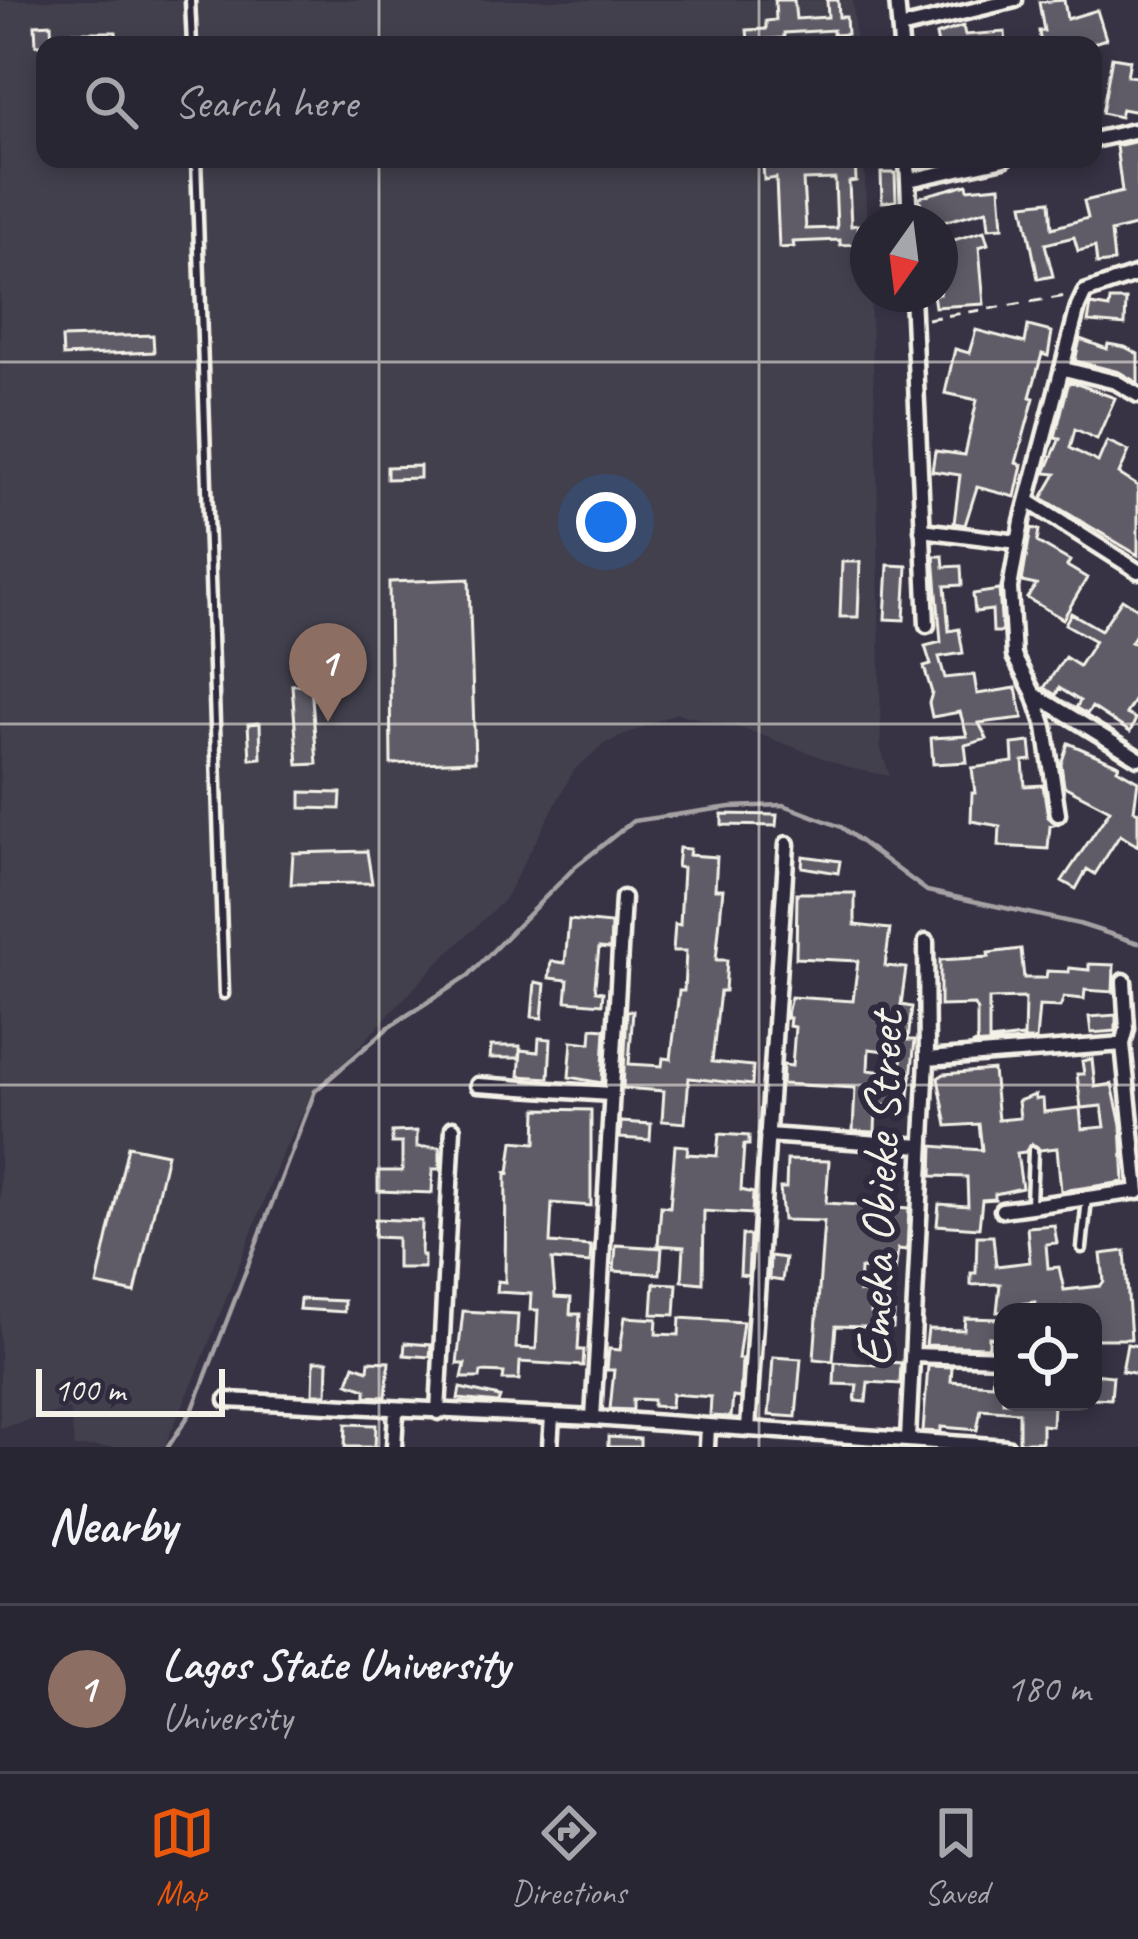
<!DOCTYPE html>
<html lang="en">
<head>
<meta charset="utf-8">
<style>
	:root { --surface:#292633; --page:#35323f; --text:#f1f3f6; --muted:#a5a5ac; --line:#45434e; --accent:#ea580c }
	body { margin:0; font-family:Caveat,sans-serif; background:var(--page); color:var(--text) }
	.controls { position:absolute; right:36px; bottom:36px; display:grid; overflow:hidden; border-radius:24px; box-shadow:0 6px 18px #0003 }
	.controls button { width:108px; height:108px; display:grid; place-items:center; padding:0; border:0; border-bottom:3px solid var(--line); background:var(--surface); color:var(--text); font:60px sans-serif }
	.compass { position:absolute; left:850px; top:204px; width:108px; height:108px; border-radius:50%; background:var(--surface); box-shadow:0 6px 18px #0003; rotate:194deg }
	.scale { position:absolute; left:36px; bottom:30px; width:189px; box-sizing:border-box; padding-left:12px; border:6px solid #f4f1e8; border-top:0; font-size:33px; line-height:42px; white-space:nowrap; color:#f4f1e8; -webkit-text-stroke:9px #2f2a3d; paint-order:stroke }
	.you { position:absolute; left:606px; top:522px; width:42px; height:42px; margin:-30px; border:9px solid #fff; border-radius:50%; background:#1a73e8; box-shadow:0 0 0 18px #1a73e833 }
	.badge { display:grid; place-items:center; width:78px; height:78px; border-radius:50%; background:var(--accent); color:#fff; font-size:39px; font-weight:700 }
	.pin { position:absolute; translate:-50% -99px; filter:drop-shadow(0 3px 6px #0008) }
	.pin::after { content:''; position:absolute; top:63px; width:42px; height:36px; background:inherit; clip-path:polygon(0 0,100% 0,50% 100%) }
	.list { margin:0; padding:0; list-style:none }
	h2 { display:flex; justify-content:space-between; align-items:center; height:156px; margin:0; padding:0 48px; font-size:51px }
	h2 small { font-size:39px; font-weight:400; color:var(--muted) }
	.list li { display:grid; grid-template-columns:78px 1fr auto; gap:36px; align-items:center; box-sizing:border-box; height:168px; padding:0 48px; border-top:3px solid var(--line) }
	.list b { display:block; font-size:45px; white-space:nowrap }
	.list p { margin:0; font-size:39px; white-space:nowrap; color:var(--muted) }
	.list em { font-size:39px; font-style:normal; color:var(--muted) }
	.icon { flex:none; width:66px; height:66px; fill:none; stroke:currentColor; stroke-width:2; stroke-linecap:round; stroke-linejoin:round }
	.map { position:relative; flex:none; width:1138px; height:1447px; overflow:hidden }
	.search { position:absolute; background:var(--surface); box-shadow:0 6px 18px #0003; left:36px; right:36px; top:36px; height:132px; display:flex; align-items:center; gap:30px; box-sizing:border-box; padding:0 42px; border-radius:24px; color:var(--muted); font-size:45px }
	.sheet { height:324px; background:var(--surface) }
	nav { display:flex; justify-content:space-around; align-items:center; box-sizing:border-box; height:168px; border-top:3px solid var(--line); background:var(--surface); font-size:33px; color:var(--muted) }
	nav a { display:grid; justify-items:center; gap:6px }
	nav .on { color:var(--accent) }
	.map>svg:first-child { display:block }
</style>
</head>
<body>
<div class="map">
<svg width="1138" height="1447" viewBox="0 0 1138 1447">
	<rect width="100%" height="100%" fill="#373244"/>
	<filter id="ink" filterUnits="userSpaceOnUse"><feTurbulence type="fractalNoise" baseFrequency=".00833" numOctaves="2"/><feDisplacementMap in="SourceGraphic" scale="24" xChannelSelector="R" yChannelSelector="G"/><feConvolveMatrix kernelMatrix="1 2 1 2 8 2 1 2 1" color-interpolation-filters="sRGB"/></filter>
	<g filter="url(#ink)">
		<path fill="#433f4e" d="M 0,0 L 853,0 L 856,45 L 45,45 L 45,159 L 864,159 L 877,454 L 881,750 L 890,776 L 852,769 L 748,730 L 676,713 L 604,744 L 574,770 L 504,900 L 433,968 L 311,1098 L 283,1152 L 196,1376 L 164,1447 L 74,1447 L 70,1409 L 0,1428 Z"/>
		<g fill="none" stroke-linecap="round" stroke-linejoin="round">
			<path stroke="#a6a2a4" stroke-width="4.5" d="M 168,1447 L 193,1409 L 315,1091 L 389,1027 L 468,976 L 575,867 L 633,821 L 730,807 L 784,805 L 841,827 L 927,891 L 1079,924 L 1138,943"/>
		</g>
		<path fill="#5f5c67" stroke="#f4f1e8" stroke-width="3" fill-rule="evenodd" d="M 775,0 L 794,0 L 796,19 L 828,17 L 827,0 L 838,0 L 839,17 L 846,17 L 847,34 L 833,35 L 833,30 L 784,33 L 784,38 L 748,40 L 747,30 L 766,29 L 766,21 L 776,20 Z
			M 1064,0 L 1067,19 L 1097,10 L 1106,39 L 1087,45 L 1041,45 L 1039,31 L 1044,31 L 1039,2 Z
			M 51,24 L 52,45 L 36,45 L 35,25 Z
			M 963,26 L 965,35 L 1005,32 L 1006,45 L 938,45 L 936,35 Z
			M 72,32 L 116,32 L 117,42 L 71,43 Z
			M 1112,57 L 1130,60 L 1127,76 L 1138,77 L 1138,112 L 1122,109 L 1120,117 L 1102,113 Z
			M 1138,141 L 1138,225 L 1111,232 L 1114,262 L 1097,264 L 1095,247 L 1078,251 L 1074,237 L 1045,244 L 1053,276 L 1038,279 L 1023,204 L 1050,201 L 1052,228 L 1088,218 L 1084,201 L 1122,192 L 1116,146 Z
			M 855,159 L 856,181 L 849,182 L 851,226 L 858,225 L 859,244 L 840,245 L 840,240 L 793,242 L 794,247 L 779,248 L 776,178 L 764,180 L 763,165 L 793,162 L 793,168 L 836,166 L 836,160 ZM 835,179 L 837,228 L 806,229 L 803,180 Z
			M 881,173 L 895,173 L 896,201 L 882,202 Z
			M 967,184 L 968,189 L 1000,186 L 1003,227 L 989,228 L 987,210 L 943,222 L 926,222 L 919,197 Z
			M 984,231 L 988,244 L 979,247 L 984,304 L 935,307 L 933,294 L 940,294 L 940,244 Z
			M 1110,300 L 1126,300 L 1125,325 L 1088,322 L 1091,305 L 1109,308 Z
			M 1028,326 L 1052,332 L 1048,356 L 1042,354 L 1030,397 L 1034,398 L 1016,463 L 1022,465 L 1015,497 L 977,487 L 965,525 L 954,523 L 960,475 L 932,471 L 935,451 L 965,455 L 977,400 L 945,393 L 955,349 L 969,353 L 976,330 L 1025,343 Z
			M 153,335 L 154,352 L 63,356 L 62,338 Z
			M 1080,339 L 1107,349 L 1108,344 L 1125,347 L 1138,354 L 1138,383 L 1119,372 L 1075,361 Z
			M 1069,381 L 1115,398 L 1097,439 L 1075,429 L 1070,448 L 1098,462 L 1107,441 L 1129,451 L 1119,474 L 1138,486 L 1138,555 L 1042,498 L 1056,474 L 1045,473 L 1060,438 L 1055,437 Z
			M 420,466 L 420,478 L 387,479 L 387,467 Z
			M 1031,528 L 1039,530 L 1037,542 L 1070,561 L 1067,566 L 1087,578 L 1063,619 L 1027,598 L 1036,585 L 1022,582 Z
			M 934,556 L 943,556 L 944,567 L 961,566 L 962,585 L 945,586 L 949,631 L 959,629 L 963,653 L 939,657 L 945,678 L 974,675 L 977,694 L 1016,688 L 1023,718 L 979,723 L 987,739 L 965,745 L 967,762 L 933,764 L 931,738 L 967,736 L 960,712 L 932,717 L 929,703 L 932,693 L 924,667 L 931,665 L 925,646 L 941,642 Z
			M 842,562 L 860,562 L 858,617 L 840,617 Z
			M 888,565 L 907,566 L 904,620 L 885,619 Z
			M 469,579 L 475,761 L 391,764 L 389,582 Z
			M 999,590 L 1002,632 L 993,632 L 992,610 L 975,612 L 973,594 Z
			M 1122,599 L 1138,609 L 1138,631 L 1131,642 L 1138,645 L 1138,694 L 1126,714 L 1136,719 L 1130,732 L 1092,707 L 1087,714 L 1076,708 L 1080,701 L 1059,688 L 1056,695 L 1044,688 L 1065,657 L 1079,666 L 1095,641 L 1065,624 L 1071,613 L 1101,630 Z
			M 311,684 L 317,764 L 298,765 L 292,685 Z
			M 260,723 L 261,758 L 250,759 L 248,724 Z
			M 1030,742 L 1032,760 L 1023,761 L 1025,786 L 1043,785 L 1048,817 L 1057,824 L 1050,826 L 1048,849 L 999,846 L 1000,826 L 971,821 L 972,793 L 975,793 L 972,768 L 1013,762 L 1012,744 Z
			M 1068,743 L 1119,765 L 1117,769 L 1138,781 L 1134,810 L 1138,812 L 1138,846 L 1120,835 L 1095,874 L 1087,869 L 1076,889 L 1062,881 L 1110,810 L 1064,786 L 1061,764 Z
			M 301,792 L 341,793 L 340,809 L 301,808 Z
			M 722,814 L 777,815 L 776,826 L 722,825 Z
			M 679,848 L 690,849 L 689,855 L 717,857 L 715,889 L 723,889 L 716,960 L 727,960 L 725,991 L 720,991 L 712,1062 L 753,1066 L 752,1085 L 689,1078 L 685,1123 L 662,1121 L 664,1091 L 623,1088 L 627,1011 L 633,1011 L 629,1064 L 662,1066 L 663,1058 L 671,1059 L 679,991 L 684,991 L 686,951 L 673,951 L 675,924 L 680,925 L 683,868 L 677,867 Z
			M 367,851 L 372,883 L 291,884 L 293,853 Z
			M 803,856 L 840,861 L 838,873 L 802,867 Z
			M 797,893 L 855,893 L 855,925 L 890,929 L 885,966 L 906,968 L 901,1005 L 912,1007 L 908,1040 L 915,1040 L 908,1106 L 876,1105 L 875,1132 L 853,1131 L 855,1088 L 782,1084 L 783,1065 L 792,1066 L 795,1027 L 789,1026 L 790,1018 L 786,1018 L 791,997 L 853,1001 L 858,961 L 796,958 ZM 869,1049 L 902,1053 L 900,1074 L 868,1070 Z
			M 569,920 L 611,924 L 610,949 L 599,948 L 595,985 L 596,991 L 603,992 L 602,1004 L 566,1001 L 568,980 L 549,978 L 551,961 L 565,963 Z
			M 1021,949 L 1024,978 L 1046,978 L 1047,971 L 1069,972 L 1069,968 L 1089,970 L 1089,964 L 1114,965 L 1113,992 L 1085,990 L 1084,999 L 1064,997 L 1060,1007 L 1039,1006 L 1036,1040 L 1024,1040 L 1025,998 L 989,999 L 989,1041 L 1023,1037 L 1023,1041 L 972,1045 L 977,1042 L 977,1011 L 974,1005 L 940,1006 L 940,960 L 989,957 L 988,953 Z
			M 535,982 L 545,984 L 542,1018 L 532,1017 Z
			M 1116,1015 L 1116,1031 L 1091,1033 L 1089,1017 Z
			M 592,1028 L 605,1029 L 602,1083 L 569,1077 L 572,1041 L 591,1043 Z
			M 539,1038 L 551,1039 L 549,1078 L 519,1076 L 521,1050 L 538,1052 Z
			M 491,1046 L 520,1046 L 520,1058 L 490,1058 Z
			M 1092,1059 L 1095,1087 L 1112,1084 L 1121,1125 L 1124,1182 L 1061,1191 L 1057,1148 L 1040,1150 L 1032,1144 L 1025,1152 L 1017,1153 L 1022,1188 L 995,1194 L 995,1199 L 982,1200 L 979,1228 L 937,1225 L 939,1204 L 968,1206 L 967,1177 L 932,1176 L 933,1146 L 982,1150 L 979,1124 L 947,1126 L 938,1078 L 944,1074 L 993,1070 L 998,1120 L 1020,1118 L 1018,1101 L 1035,1095 L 1035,1099 L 1043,1099 L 1044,1112 L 1080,1108 L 1082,1129 L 1105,1127 L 1102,1106 L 1081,1108 L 1077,1074 L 1084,1074 L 1082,1061 Z
			M 537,1109 L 591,1110 L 591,1206 L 552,1203 L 550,1243 L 591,1246 L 590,1263 L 552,1260 L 555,1297 L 571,1298 L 570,1314 L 580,1314 L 578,1350 L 584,1350 L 583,1366 L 520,1362 L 519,1380 L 503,1380 L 504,1373 L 481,1372 L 480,1378 L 462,1378 L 465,1364 L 457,1364 L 463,1311 L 518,1314 L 516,1348 L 536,1349 L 538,1310 L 530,1310 L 531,1294 L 497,1292 L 498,1281 L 505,1282 L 506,1172 L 509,1173 L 513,1141 L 536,1143 Z
			M 621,1122 L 651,1124 L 650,1140 L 620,1138 Z
			M 417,1131 L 417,1147 L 440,1147 L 440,1169 L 433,1169 L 432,1193 L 378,1191 L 378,1171 L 402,1171 L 402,1143 L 392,1143 L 392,1132 Z
			M 719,1134 L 749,1136 L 749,1145 L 744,1145 L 741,1190 L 753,1193 L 752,1214 L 704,1211 L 703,1283 L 682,1281 L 684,1247 L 658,1245 L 661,1206 L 670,1207 L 675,1145 L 688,1146 L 687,1154 L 717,1156 Z
			M 128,1146 L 167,1154 L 135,1293 L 97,1285 Z
			M 787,1160 L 829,1161 L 826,1203 L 909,1208 L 907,1250 L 898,1249 L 895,1272 L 860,1269 L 859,1292 L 872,1293 L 871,1313 L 894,1314 L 893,1328 L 836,1326 L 833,1361 L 814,1359 L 824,1221 L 783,1220 L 780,1188 L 786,1188 Z
			M 375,1219 L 422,1221 L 421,1255 L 424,1255 L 424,1268 L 397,1268 L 397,1238 L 374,1237 Z
			M 1054,1225 L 1057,1243 L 1046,1244 L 1048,1268 L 1059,1267 L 1064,1290 L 1100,1286 L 1104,1282 L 1101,1254 L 1125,1251 L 1131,1339 L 1093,1339 L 1093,1312 L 1072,1312 L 1071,1307 L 1036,1311 L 1035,1302 L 1012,1305 L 1011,1312 L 997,1312 L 1000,1284 L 971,1285 L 971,1273 L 976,1273 L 977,1236 L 993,1236 L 996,1266 L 1030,1262 L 1027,1227 Z
			M 742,1235 L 750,1236 L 748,1276 L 740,1275 Z
			M 616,1245 L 662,1248 L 660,1274 L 614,1271 Z
			M 770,1256 L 785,1258 L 782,1281 L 769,1279 Z
			M 654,1283 L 677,1284 L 675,1315 L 652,1314 Z
			M 300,1299 L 344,1301 L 344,1312 L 299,1309 Z
			M 625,1317 L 657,1319 L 656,1334 L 679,1335 L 680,1318 L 743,1322 L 738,1359 L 742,1359 L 740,1398 L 733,1397 L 731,1417 L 710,1416 L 711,1397 L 672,1394 L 671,1407 L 653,1406 L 653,1400 L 633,1399 L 633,1410 L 610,1409 L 614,1370 L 607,1370 L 609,1349 L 620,1350 Z
			M 965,1318 L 1003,1319 L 1003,1339 L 989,1337 L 989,1347 L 926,1345 L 928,1329 L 964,1330 Z
			M 405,1343 L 431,1345 L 430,1357 L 404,1355 Z
			M 1127,1344 L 1138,1346 L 1138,1374 L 1122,1371 Z
			M 773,1357 L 801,1359 L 796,1417 L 769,1415 Z
			M 314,1361 L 328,1361 L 327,1394 L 313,1394 Z
			M 369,1361 L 389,1362 L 386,1397 L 366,1396 L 366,1389 L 348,1383 L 354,1365 L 368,1370 Z
			M 875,1361 L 901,1363 L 900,1384 L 868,1382 L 866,1402 L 855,1401 L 857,1385 L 834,1384 L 835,1362 L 875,1365 Z
			M 928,1366 L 952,1367 L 951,1381 L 992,1384 L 993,1373 L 1003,1374 L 1003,1402 L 1053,1402 L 1052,1426 L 1042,1425 L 1042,1442 L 1019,1442 L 1019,1412 L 981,1409 L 977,1430 L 941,1427 L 941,1432 L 923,1431 Z
			M 1093,1374 L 1113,1376 L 1111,1399 L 1093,1398 Z
			M 460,1388 L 500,1397 L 498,1403 L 458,1399 Z
			M 346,1424 L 376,1425 L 375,1447 L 345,1447 Z
			M 608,1437 L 640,1439 L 640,1447 L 608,1447 Z"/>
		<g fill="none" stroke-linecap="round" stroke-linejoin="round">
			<g stroke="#f4f1e8" stroke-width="15">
				<path id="service" d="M 190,0 L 192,45
					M 196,159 L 224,994
					M 1031,1203 L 1033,1151
					M 1082,1248 L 1087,1198"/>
			</g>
			<g stroke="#f4f1e8" stroke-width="21">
				<path id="minor" d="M 897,0 L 901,45
					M 900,28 L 1015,0
					M 1093,140 L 1138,130
					M 907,159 L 910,222
					M 909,180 L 1004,159
					M 912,294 L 927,625
					M 1064,369 L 1116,382 L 1138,395
					M 1028,501 L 1138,571
					M 922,530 L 1018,542
					M 1034,694 L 1138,758
					M 1058,814 L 1045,727 L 1034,694 L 1014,656 L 1010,588 L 1022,521 L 1078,307 L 1085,292 L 1138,274
					M 1123,1044 L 1127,1029 L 1124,981
					M 927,1059 L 1123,1044 L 1138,1192
					M 478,1085 L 610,1094
					M 767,1135 L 922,1146
					M 1002,1210 L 1138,1191
					M 913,1355 L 1003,1358
					M 227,1400 L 593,1418 L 1007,1447
					M 438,1412 L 453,1128
					M 593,1418 L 623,898
					M 748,1429 L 787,844
					M 908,1439 L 927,1059 L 926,942
					M 394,1447 L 396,1411
					M 550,1447 L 552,1416
					M 707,1447 L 708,1426"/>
			</g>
			<path stroke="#f4f1e8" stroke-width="3" stroke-dasharray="12 9" stroke-linecap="butt" d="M 927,319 L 1072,295"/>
			<use href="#service" stroke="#2f2a3d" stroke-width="6"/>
			<use href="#minor" stroke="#2f2a3d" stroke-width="12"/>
		</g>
	</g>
	<path fill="none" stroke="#f4f1e8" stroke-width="3" stroke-opacity="0.55" d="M 379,0 L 379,45M 759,0 L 759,45M 379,159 L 379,1447M 759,159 L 759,1447M 0,362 L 1138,362M 0,724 L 1138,724M 0,1085 L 1138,1085"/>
	<g text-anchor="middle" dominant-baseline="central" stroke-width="12" stroke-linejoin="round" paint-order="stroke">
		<g font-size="51" fill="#f4f1e8" stroke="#2f2a3d">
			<text transform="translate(879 1189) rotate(-88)">Emeka Obieke Street</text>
		</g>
	</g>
</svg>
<div class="controls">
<button><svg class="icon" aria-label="locate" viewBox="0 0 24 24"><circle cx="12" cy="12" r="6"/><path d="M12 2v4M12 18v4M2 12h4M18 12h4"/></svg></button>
</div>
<svg class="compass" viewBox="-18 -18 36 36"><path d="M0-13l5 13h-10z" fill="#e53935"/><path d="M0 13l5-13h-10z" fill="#a5a5ac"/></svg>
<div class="scale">100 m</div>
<div class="you"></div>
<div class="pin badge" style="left:328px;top:722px;background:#8d6e63">1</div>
<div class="search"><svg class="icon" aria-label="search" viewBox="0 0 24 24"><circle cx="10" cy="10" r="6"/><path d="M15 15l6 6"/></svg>Search here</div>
</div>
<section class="sheet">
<h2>Nearby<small></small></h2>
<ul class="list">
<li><span class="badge" style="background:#8d6e63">1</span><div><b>Lagos State University</b><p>University</p></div><em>180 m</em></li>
</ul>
</section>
<nav>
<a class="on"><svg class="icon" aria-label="map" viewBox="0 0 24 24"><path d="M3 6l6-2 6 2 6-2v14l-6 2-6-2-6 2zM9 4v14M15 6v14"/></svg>Map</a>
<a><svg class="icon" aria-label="directions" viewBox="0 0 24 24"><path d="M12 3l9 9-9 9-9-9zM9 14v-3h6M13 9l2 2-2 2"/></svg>Directions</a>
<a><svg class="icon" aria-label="saved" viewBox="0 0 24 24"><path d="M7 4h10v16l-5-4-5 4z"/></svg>Saved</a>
</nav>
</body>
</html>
